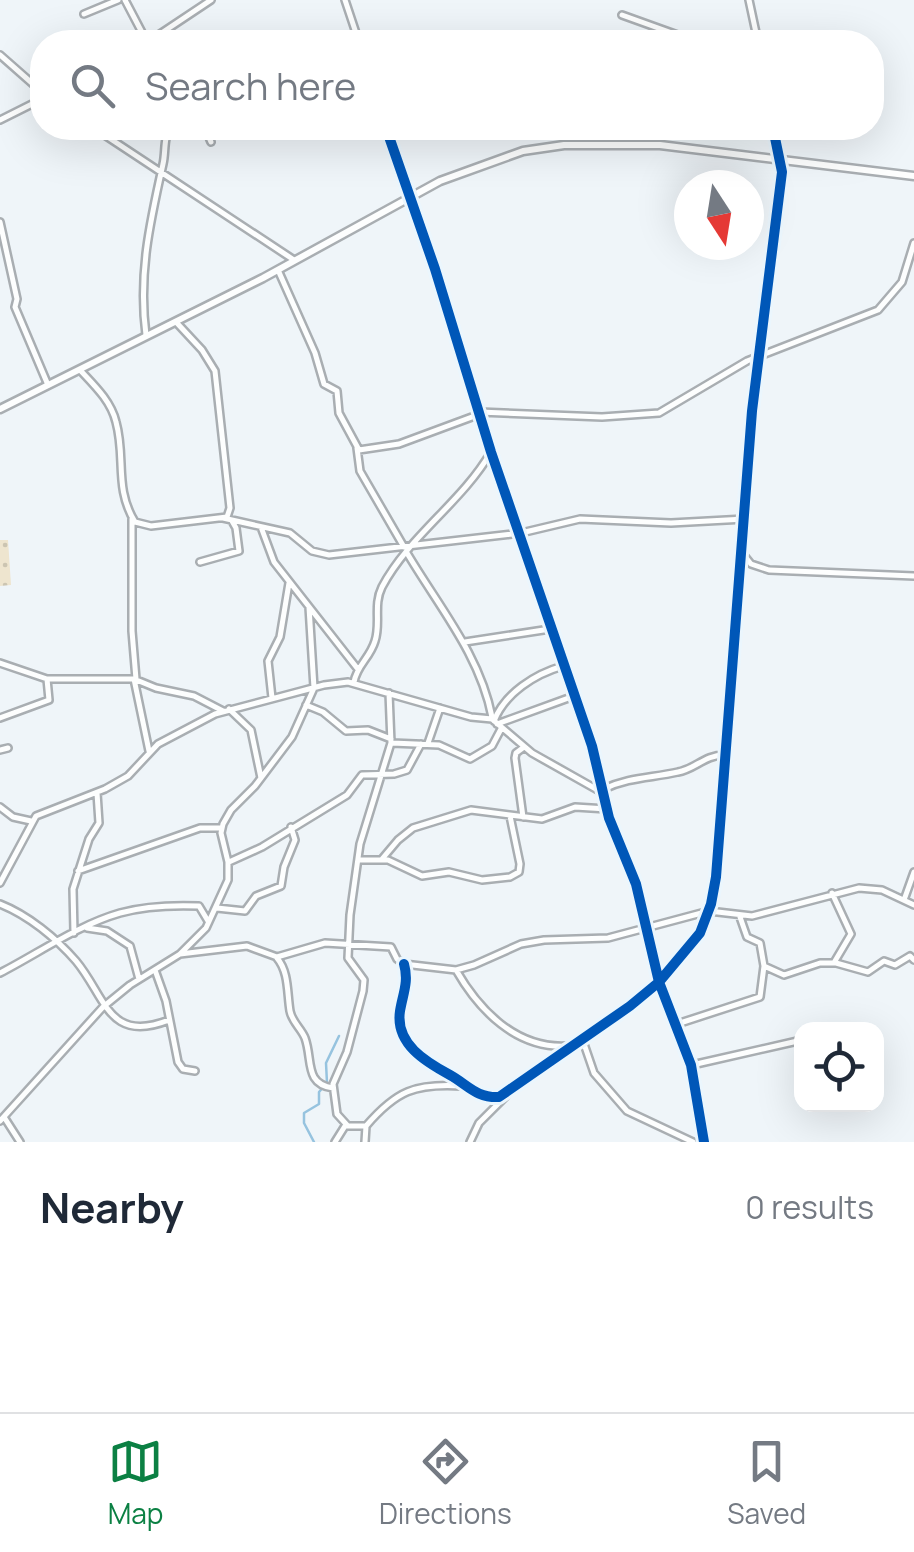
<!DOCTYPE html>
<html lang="en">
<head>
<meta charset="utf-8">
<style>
	:root { --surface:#fff; --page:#f2f2f3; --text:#1f2937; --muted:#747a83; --line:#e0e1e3; --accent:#0b8043 }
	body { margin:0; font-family:Manrope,sans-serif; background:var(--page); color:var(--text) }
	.controls { position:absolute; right:30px; bottom:30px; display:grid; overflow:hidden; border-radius:20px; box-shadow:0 10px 40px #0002 }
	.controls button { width:90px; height:90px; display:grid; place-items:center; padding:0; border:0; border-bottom:2px solid var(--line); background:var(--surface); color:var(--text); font:50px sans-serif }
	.compass { position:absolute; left:674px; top:170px; width:90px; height:90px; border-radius:50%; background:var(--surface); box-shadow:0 10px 40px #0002; rotate:168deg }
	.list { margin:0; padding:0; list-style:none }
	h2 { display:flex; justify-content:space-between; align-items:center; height:130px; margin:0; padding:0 40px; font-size:42px }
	h2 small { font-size:32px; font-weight:400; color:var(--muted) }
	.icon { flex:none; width:55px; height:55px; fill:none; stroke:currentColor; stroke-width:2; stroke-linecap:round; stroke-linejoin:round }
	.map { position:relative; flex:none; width:914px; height:1142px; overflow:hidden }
	.search { position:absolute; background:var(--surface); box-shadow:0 10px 40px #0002; left:30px; right:30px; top:30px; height:110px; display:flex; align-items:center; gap:25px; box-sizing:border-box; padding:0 35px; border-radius:40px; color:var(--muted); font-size:38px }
	.sheet { height:270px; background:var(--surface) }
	nav { display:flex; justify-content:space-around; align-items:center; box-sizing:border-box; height:140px; border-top:2px solid var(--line); background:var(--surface); font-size:28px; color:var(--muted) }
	nav a { display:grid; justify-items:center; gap:5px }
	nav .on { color:var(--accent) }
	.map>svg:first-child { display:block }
</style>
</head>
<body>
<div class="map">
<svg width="914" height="1142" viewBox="0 0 914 1142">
	<defs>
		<pattern id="grass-dots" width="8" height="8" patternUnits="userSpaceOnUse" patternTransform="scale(2.5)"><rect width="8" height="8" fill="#eee5cf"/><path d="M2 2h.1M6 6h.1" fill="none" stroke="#ccc5b2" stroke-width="1.8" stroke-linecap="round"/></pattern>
	</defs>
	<rect width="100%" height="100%" fill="#eff5f9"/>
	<path fill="url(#grass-dots)" d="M 0,540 L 8,540 L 11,585 L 0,586 Z"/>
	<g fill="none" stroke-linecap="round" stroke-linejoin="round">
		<path stroke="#96c3df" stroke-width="2.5" d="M 314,1142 L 304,1123 L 304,1113 L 319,1104 L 319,1092 L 327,1083 L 326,1063 L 339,1036"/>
		<g stroke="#a9aeb2" stroke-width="10">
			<path id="minor" d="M 125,0 L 147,42
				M 345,0 L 359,42
				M 749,0 L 758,42
				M 84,14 L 118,0
				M 622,15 L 686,38 L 687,42
				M 148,42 L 211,0
				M 0,55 L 42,92
				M 0,120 L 42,99
				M 94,128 L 294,260
				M 205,128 L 211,142
				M 386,128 L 435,269 L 491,452 L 592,746 L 609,818 L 636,884 L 659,982 L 691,1065 L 704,1142
				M 0,222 L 17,299 L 15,307 L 48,385
				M 278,270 L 315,353 L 324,384 L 337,391 L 339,413 L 359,450 L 399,444 L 480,414
				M 146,335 C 138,275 150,222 163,164 C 166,151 163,137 171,128
				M 80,370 C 94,385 111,401 116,422 C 126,458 114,488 135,522 L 151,526 L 227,517 L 230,508 L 215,371 L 202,350 L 176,322
				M 479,412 L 602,417 L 659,413 L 747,361 L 878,310 L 902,282 L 914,243
				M 357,448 L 360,471 L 404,547
				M 223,518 L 290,533 L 312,551 L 329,555 L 521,533 L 580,519 L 671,523 L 745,519
				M 132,519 L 132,631 L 136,679
				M 261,527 L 274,562 L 357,668
				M 407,553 C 439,607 480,655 492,717
				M 743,554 L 751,564 L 769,570 L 914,576
				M 200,562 L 239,551 L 236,528 L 232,521
				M 465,642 L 550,629
				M 0,663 L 47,679 L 134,679 L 156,688 L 194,696 L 223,711
				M 134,679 L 149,751
				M 354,682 C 357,665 370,658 375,641 C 381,623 373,605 382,587 C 409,536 462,502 491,452
				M 272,698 L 268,661 L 280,637 L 289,583
				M 306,705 L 323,712 L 346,731 L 368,730 L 391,739
				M 229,709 L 251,730 L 261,778
				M 0,718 L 49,700 L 47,679
				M 494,721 C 505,693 535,674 563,666
				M 497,724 L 574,696
				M 392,743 L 439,745 L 470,759 L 492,746 L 501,729
				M 428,743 L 440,708
				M 0,750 L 8,748
				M 604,789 C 629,777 652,778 678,772 C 695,769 705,755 724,755
				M 0,807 L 13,817 L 31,821
				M 523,817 L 515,758 L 516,753 L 524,747
				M 382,859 L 398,840 L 413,828 L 471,810 L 542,819 L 575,807 L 607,809
				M 358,860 L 388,860 L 422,876 L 449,872 L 482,880 L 510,877 L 519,872 L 520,864 L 510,816
				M 229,862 L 262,847 L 347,795 L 362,775 L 394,774 L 407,770 L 421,744
				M 78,871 L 200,828 L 221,828
				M 0,883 L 36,816 L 105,789 L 128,776 L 158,744 L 215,714 L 324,685 L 348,682 L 471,717 L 492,719 L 532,753 L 603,793
				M 832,893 L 851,934 L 835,961
				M 904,900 L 914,872
				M 0,904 C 28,915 56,938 76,961 C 106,997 108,1044 169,1020
				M 217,908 L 245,911 L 256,896 L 281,886 L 284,867 L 295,840 L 291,827
				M 740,917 L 747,937 L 760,943 L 764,966
				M 87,928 L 107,931 L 130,946 L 139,979
				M 74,933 L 73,889 L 89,839 L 99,823 L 97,793
				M 180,954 L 247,946 L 277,957 L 325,943 L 391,947 L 397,959 L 404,964 L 456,970 L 474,965 L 521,944 L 544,940 L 608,938 L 709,911 L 752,916 L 859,888 L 882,890 L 914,905
				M 277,958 C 289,972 287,993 290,1011 C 292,1022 301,1028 305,1038 C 313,1060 304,1084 333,1088
				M 404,964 C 409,982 403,993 400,1011 C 395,1044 426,1062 450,1075 C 468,1085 476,1098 499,1097 L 630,1006 L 659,982 L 700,933 L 711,904 L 716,877 L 752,411 L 782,172 L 773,128
				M 155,970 L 166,1001 L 178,1062 L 183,1069 L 195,1071
				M 456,970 C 479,1010 516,1049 567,1046
				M 0,973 C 39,953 78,925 120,913 C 145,906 173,905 199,906 L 208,921
				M 677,1024 L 760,997 L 764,966 L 784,975 L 820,963 L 836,963 L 868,972 L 884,961 L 895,965 L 910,956 L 914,960
				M 582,1038 L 594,1073 L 627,1111 L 693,1142
				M 692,1065 L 802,1040
				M 4,1117 L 20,1142
				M 0,1121 L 103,1007 L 130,985 L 180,954 L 206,928 L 228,880 L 228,862 L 221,833 L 223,824 L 231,810 L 255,786 L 292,737 L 314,688 L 309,607
				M 347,1125 L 337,1114 L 333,1084 L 347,1052 L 363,991 L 364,980 L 348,958 L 350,915 L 360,844 L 391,743 L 389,693
				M 335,1142 L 345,1126 L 366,1126 C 396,1091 415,1083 462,1086
				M 365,1142 L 366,1126
				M 470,1142 L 479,1123 L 506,1096"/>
		</g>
		<g stroke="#a9aeb2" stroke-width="11">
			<path id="tertiary" d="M 0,409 L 263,278 L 440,181 L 523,151 L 564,145 L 660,145 L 914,176"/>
		</g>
		<use href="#minor" stroke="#fdfefe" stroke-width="5"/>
		<use href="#tertiary" stroke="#fdfefe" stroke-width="6"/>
		<g stroke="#ebf6fd" stroke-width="16">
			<path id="cycleway" d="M 386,128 L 435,269 L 491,452 L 592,746 L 609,818 L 636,884 L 659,982 L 691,1065 L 704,1142
				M 404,964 C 409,982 403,993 400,1011 C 395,1044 426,1062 450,1075 C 468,1085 476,1098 499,1097 L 630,1006 L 659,982 L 700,933 L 711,904 L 716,877 L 752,411 L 782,172 L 773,128"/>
		</g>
		<use href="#cycleway" stroke="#0057b8" stroke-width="10"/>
	</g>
</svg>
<div class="controls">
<button><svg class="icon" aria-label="locate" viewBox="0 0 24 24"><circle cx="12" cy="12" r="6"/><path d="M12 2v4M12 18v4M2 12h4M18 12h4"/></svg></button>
</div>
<svg class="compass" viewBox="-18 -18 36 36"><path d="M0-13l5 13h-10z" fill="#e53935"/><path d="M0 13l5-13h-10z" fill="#747a83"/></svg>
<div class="search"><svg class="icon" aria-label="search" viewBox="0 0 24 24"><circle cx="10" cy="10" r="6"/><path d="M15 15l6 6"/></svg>Search here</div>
</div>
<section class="sheet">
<h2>Nearby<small>0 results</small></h2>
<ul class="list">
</ul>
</section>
<nav>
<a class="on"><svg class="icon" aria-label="map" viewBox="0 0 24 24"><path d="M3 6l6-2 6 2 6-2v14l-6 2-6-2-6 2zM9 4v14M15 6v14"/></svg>Map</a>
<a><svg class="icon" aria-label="directions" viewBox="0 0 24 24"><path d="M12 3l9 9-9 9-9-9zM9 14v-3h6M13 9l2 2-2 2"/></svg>Directions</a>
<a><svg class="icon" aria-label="saved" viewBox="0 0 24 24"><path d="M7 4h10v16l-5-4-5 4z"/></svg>Saved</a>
</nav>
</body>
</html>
